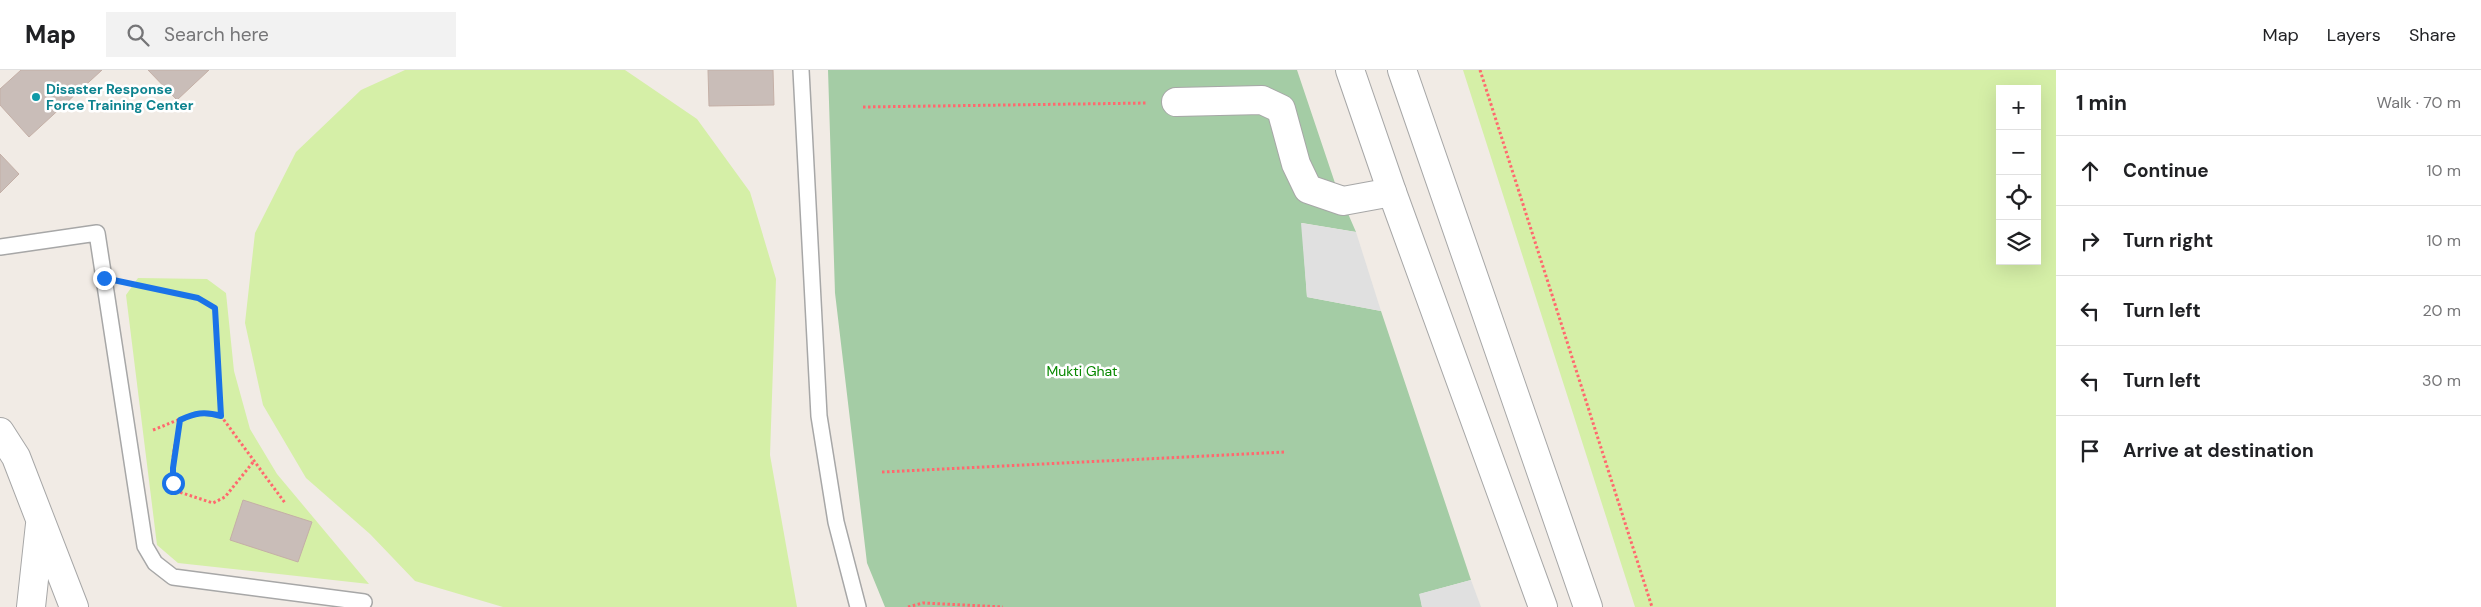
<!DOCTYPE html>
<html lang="en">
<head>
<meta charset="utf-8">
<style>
	:root { --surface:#fff; --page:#f2f2f2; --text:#202124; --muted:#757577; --line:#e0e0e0 }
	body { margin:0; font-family:"DM Sans",sans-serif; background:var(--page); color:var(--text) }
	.controls { position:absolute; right:15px; top:15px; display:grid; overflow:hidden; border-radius:0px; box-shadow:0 5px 20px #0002 }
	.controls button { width:45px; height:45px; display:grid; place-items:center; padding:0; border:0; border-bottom:1px solid var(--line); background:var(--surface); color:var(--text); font:25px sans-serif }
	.stop { position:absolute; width:15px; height:15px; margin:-11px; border:4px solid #1a73e8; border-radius:50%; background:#fff }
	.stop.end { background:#1a73e8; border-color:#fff; box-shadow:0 1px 5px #0008 }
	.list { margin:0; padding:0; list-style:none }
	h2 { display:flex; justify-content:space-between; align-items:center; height:65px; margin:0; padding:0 20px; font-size:21px }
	h2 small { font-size:16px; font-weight:400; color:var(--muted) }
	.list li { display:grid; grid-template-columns:32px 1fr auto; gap:15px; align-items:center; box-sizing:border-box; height:70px; padding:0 20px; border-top:1px solid var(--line) }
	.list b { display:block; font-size:19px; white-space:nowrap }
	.list em { font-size:16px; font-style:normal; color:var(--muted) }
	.icon { flex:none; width:28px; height:28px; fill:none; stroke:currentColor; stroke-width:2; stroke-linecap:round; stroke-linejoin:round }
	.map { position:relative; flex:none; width:2056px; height:537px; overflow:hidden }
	header { display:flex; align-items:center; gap:30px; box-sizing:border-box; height:70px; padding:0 25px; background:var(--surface); border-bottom:1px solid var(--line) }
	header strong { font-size:24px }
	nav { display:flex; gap:28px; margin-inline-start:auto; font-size:18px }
	.search { width:350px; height:45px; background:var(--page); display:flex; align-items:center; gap:12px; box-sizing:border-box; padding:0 18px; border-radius:0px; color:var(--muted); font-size:19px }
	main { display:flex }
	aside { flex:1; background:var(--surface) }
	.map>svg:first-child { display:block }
</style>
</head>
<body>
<header>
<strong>Map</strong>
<div class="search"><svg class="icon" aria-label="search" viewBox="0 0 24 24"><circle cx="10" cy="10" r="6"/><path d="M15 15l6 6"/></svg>Search here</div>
<nav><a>Map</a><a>Layers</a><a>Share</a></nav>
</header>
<main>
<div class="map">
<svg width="2056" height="537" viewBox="0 0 2056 537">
	<rect width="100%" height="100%" fill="#f1ebe5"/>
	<path fill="#d5efa7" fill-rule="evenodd" d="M 405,0 L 625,0 L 697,49 L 750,122 L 776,209 L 770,385 L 797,537 L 503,537 L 415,511 L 370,464 L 306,408 L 263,335 L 245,253 L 255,163 L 296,82 L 361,20 Z
		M 1463,0 L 2056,0 L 2056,537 L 1635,537 ZM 2000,19 L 2037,19 L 2037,191 L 2000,191 Z
		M 138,208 L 207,209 L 226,223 L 234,301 L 250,359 L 277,404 L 369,514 L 178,493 L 157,475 L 126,225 Z"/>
	<path fill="#a4cca5" d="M 828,0 L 1297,0 L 1336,116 L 1356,162 L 1302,153 L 1307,227 L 1381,241 L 1471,510 L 1420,524 L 1422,537 L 885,537 L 867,493 L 835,223 Z"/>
	<path fill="#e0e0e0" d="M 1301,153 L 1356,162 L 1381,241 L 1307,227 Z
		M 1471,510 L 1481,537 L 1422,537 L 1419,524 Z"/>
	<path fill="#c9bdb8" stroke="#c4afa6" d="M 21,0 L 102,0 L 29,67 L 0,35 L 0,19 Z
		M 148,0 L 209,0 L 177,30 Z
		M 708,0 L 773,0 L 774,35 L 709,36 Z
		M 0,84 L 19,104 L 0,123 Z
		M 243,430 L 312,452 L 298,492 L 230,470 Z"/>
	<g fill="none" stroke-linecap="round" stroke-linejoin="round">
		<g stroke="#a7a7a7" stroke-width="18">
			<path id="service" d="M 801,0 L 819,346 L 836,452 L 858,537
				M 0,177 L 97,163 L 145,476 L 155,493 L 173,507 L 364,532"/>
		</g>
		<g stroke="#a7a7a7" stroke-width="30">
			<path id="minor" d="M 1176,32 L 1262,30 L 1281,39 L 1296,94 L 1308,119 L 1343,131 L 1392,122
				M 0,362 L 16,387 L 74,537
				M 31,537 L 40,454"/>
		</g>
		<g stroke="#a7a7a7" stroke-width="30">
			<path id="tertiary" d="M 1350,0 L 1392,122 L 1543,537
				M 1402,0 L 1588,537"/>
		</g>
		<path stroke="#ff686e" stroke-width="3" stroke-dasharray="2.5 2.5" stroke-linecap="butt" d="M 1480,0 L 1652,537
			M 863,37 L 1148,33
			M 127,213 L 198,228 L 215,238 L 221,346 L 285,433
			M 180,350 C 176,372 166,402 179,422 L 213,433 L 225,427 L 254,391
			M 153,360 C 177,351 196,339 221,346
			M 882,402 L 1286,382
			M 908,537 L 923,533 L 1003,537"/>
		<use href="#service" stroke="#fff" stroke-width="15"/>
		<use href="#minor" stroke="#fff" stroke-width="28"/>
		<use href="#tertiary" stroke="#fff" stroke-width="28"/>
	</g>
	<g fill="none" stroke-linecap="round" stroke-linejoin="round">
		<path stroke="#1a73e8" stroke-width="6" d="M 104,208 L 198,228 L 215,238 L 221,346 C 204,341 195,343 180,350 L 173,398 L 173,413"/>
	</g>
	<circle fill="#0f9aa8" stroke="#fff" stroke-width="2" cx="36" cy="27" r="5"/>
	<g text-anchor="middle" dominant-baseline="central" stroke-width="5" stroke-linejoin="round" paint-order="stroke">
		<g font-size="14" font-weight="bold" fill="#0d838f" stroke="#fff" text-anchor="start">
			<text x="46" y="19">Disaster Response<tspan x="46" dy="16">Force Training Center</tspan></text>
		</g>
		<g font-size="14" fill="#098902" stroke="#fff">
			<text x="1082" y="301">Mukti Ghat</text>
		</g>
	</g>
</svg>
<div class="controls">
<button>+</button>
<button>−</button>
<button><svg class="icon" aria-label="locate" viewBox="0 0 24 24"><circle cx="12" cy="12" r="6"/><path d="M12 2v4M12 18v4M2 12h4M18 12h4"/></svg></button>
<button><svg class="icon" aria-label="layers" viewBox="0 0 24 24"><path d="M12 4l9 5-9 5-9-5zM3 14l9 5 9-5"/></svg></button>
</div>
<div class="stop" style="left:173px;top:413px"></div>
<div class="stop end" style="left:104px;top:208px"></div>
</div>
<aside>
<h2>1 min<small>Walk · 70 m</small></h2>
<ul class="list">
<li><svg class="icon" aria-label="ahead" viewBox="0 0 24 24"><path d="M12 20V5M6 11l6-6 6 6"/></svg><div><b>Continue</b></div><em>10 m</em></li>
<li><svg class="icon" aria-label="right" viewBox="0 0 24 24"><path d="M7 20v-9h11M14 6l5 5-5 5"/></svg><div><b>Turn right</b></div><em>10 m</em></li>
<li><svg class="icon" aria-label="left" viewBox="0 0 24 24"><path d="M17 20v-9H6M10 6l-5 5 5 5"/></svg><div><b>Turn left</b></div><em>20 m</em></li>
<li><svg class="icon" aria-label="left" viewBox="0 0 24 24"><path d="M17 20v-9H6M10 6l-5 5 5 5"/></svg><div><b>Turn left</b></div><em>30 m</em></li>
<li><svg class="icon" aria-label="arrive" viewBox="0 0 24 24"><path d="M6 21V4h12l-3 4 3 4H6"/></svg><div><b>Arrive at destination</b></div></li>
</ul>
</aside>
</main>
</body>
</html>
